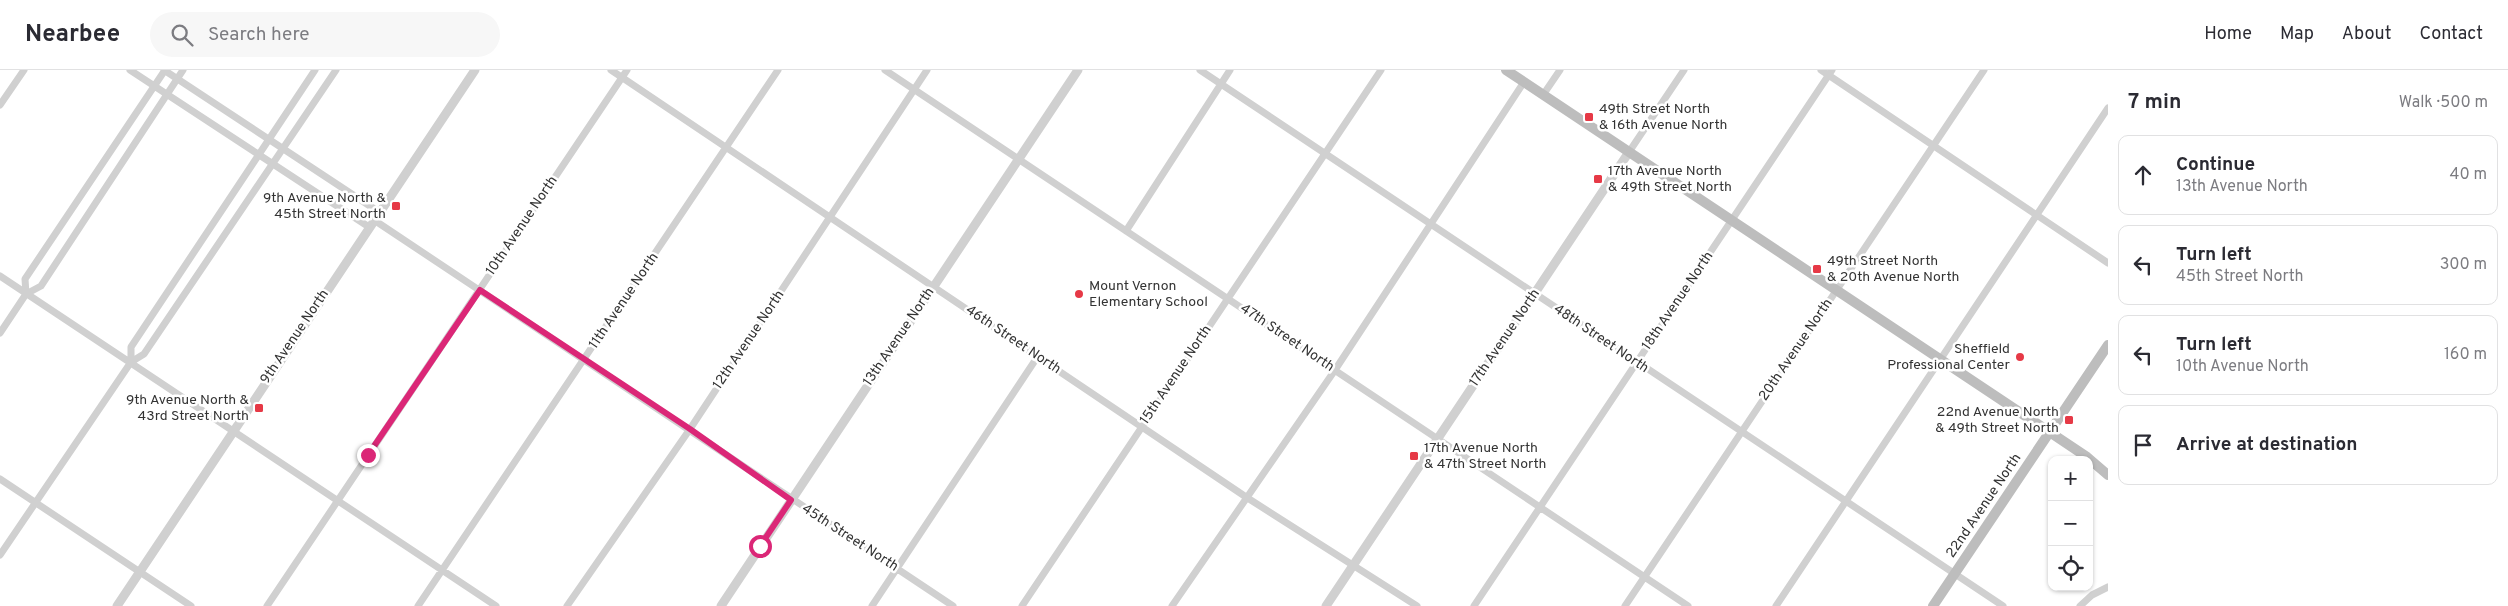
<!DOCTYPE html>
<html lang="en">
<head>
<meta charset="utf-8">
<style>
	:root { --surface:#fff; --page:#f7f7f7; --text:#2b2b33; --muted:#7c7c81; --line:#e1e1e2 }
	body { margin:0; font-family:Overpass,sans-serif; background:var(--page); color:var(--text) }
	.controls { position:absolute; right:15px; bottom:15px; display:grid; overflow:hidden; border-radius:10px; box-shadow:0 1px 4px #0004 }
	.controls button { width:45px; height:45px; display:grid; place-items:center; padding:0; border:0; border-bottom:1px solid var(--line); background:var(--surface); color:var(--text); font:25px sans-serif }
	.stop { position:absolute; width:15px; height:15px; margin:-11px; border:4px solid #db2777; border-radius:50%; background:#fff }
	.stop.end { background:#db2777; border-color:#fff; box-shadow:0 1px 5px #0008 }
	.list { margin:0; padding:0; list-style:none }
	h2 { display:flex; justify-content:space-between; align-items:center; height:65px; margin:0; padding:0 20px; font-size:21px }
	h2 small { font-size:16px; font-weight:400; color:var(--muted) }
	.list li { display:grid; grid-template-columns:32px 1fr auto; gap:15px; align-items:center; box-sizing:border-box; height:80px; margin:0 10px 10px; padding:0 10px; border:1px solid var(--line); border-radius:10px }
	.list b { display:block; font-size:19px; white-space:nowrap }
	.list p { margin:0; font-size:16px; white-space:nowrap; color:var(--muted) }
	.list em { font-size:16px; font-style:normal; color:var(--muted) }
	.icon { flex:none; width:28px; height:28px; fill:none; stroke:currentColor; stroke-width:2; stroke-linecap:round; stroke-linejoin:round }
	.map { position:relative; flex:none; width:2108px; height:536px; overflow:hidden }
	header { display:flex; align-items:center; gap:30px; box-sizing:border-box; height:70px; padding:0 25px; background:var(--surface); border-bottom:1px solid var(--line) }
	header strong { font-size:24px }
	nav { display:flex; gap:28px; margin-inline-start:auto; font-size:18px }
	.search { width:350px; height:45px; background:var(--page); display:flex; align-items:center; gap:12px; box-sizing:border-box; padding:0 18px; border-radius:28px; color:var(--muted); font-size:19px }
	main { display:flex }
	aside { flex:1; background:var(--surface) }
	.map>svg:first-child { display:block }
</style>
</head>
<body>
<header>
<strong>Nearbee</strong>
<div class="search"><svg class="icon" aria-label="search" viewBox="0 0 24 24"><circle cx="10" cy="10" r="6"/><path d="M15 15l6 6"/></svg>Search here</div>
<nav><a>Home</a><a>Map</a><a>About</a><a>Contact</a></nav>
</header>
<main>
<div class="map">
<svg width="2108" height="536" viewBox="0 0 2108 536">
	<rect width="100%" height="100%" fill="#fff"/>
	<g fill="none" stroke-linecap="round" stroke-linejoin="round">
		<path stroke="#d0d0d0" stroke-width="7" d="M 130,0 L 369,157
			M 164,0 L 379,142
			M 611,0 L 1246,427 L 1417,536
			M 885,0 L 1688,536
			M 1200,0 L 2003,536
			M 1821,0 L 2108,193
			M 1543,25 L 1560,0
			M 0,35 L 24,0
			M 1629,82 L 1684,0
			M 374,150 L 953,536
			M 1126,161 L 1230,0
			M 0,206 L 496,536
			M 26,224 L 25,209 L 165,0
			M 0,263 L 26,224 L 41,216 L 183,0
			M 131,292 L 131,277 L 315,0
			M 0,409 L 191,536
			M 0,485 L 131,292 L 144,284 L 336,0
			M 267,536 L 627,0
			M 418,536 L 778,0
			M 567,536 L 690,359 L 927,0
			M 872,536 L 1038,286
			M 1022,536 L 1381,0
			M 1172,536 L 1335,300 L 1524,12
			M 1474,536 L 1832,0
			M 1625,536 L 1984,0
			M 1776,536 L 2108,38
			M 2080,536 L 2092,525 L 2108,517"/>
		<path stroke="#d0d0d0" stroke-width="9" d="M 117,536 L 475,0
			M 721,536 L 1078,0
			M 1326,536 L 1629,82"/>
		<path stroke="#bdbdbd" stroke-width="10" d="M 1506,0 L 2087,387 L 2108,405
			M 1933,536 L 2108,275"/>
	</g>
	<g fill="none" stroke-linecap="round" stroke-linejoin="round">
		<path stroke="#db2777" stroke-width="6" d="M 368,385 L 480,220 L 690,359 L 791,430 L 760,476"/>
	</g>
	<g fill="#e63946" stroke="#fff" stroke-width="2">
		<rect x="1584" y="42" width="10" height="10" rx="2.5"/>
		<rect x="1593" y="104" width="10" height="10" rx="2.5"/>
		<rect x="391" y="131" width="10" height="10" rx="2.5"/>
		<rect x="1812" y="194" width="10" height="10" rx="2.5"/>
		<circle cx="1079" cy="224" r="5"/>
		<circle cx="2020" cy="287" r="5"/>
		<rect x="254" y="333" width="10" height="10" rx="2.5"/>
		<rect x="2064" y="345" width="10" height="10" rx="2.5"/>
		<rect x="1409" y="381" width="10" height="10" rx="2.5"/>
	</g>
	<g text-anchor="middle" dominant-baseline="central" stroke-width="5" stroke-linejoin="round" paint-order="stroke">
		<g font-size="14" fill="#333" stroke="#fff" text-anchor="start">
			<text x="1599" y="39">49th Street North<tspan x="1599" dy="16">&amp; 16th Avenue North</tspan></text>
			<text x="1608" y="101">17th Avenue North<tspan x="1608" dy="16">&amp; 49th Street North</tspan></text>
			<text x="386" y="128" text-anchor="end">9th Avenue North &amp;<tspan x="386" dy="16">45th Street North</tspan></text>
			<text x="1827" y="191">49th Street North<tspan x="1827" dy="16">&amp; 20th Avenue North</tspan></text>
			<text x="1089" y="216">Mount Vernon<tspan x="1089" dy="16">Elementary School</tspan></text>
			<text x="2010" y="279" text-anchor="end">Sheffield<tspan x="2010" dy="16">Professional Center</tspan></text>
			<text x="249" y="330" text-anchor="end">9th Avenue North &amp;<tspan x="249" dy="16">43rd Street North</tspan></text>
			<text x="2059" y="342" text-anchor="end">22nd Avenue North<tspan x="2059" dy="16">&amp; 49th Street North</tspan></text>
			<text x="1424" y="378">17th Avenue North<tspan x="1424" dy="16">&amp; 47th Street North</tspan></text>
		</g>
		<g font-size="14" fill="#333" stroke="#fff">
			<text transform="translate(522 156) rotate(-56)">10th Avenue North</text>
			<text transform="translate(624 231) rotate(-56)">11th Avenue North</text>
			<text transform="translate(1678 231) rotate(-56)">18th Avenue North</text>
			<text transform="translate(295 267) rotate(-56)">9th Avenue North</text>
			<text transform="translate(899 267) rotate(-56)">13th Avenue North</text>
			<text transform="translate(1287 268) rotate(34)">47th Street North</text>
			<text transform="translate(1505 268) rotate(-56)">17th Avenue North</text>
			<text transform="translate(1601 269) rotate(34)">48th Street North</text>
			<text transform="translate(749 270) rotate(-56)">12th Avenue North</text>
			<text transform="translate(1013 270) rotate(34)">46th Street North</text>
			<text transform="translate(1796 280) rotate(-56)">20th Avenue North</text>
			<text transform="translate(1176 305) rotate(-56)">15th Avenue North</text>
			<text transform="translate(1984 436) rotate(-56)">22nd Avenue North</text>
			<text transform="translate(850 468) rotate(33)">45th Street North</text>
		</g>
	</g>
</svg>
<div class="controls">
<button>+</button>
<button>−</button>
<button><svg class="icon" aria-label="locate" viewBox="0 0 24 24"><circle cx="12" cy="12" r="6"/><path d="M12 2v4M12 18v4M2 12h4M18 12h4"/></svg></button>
</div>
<div class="stop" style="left:760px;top:476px"></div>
<div class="stop end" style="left:368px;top:385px"></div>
</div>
<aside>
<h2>7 min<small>Walk · 500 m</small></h2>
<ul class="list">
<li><svg class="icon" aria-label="ahead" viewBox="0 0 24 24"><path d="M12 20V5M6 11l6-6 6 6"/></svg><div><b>Continue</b><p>13th Avenue North</p></div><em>40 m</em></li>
<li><svg class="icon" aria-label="left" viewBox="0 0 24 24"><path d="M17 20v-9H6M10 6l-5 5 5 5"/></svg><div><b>Turn left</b><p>45th Street North</p></div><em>300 m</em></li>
<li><svg class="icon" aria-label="left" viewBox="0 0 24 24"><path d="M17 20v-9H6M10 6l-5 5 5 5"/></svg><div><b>Turn left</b><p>10th Avenue North</p></div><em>160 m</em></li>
<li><svg class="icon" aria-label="arrive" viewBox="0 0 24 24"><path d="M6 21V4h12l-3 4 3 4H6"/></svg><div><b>Arrive at destination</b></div></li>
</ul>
</aside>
</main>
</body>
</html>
